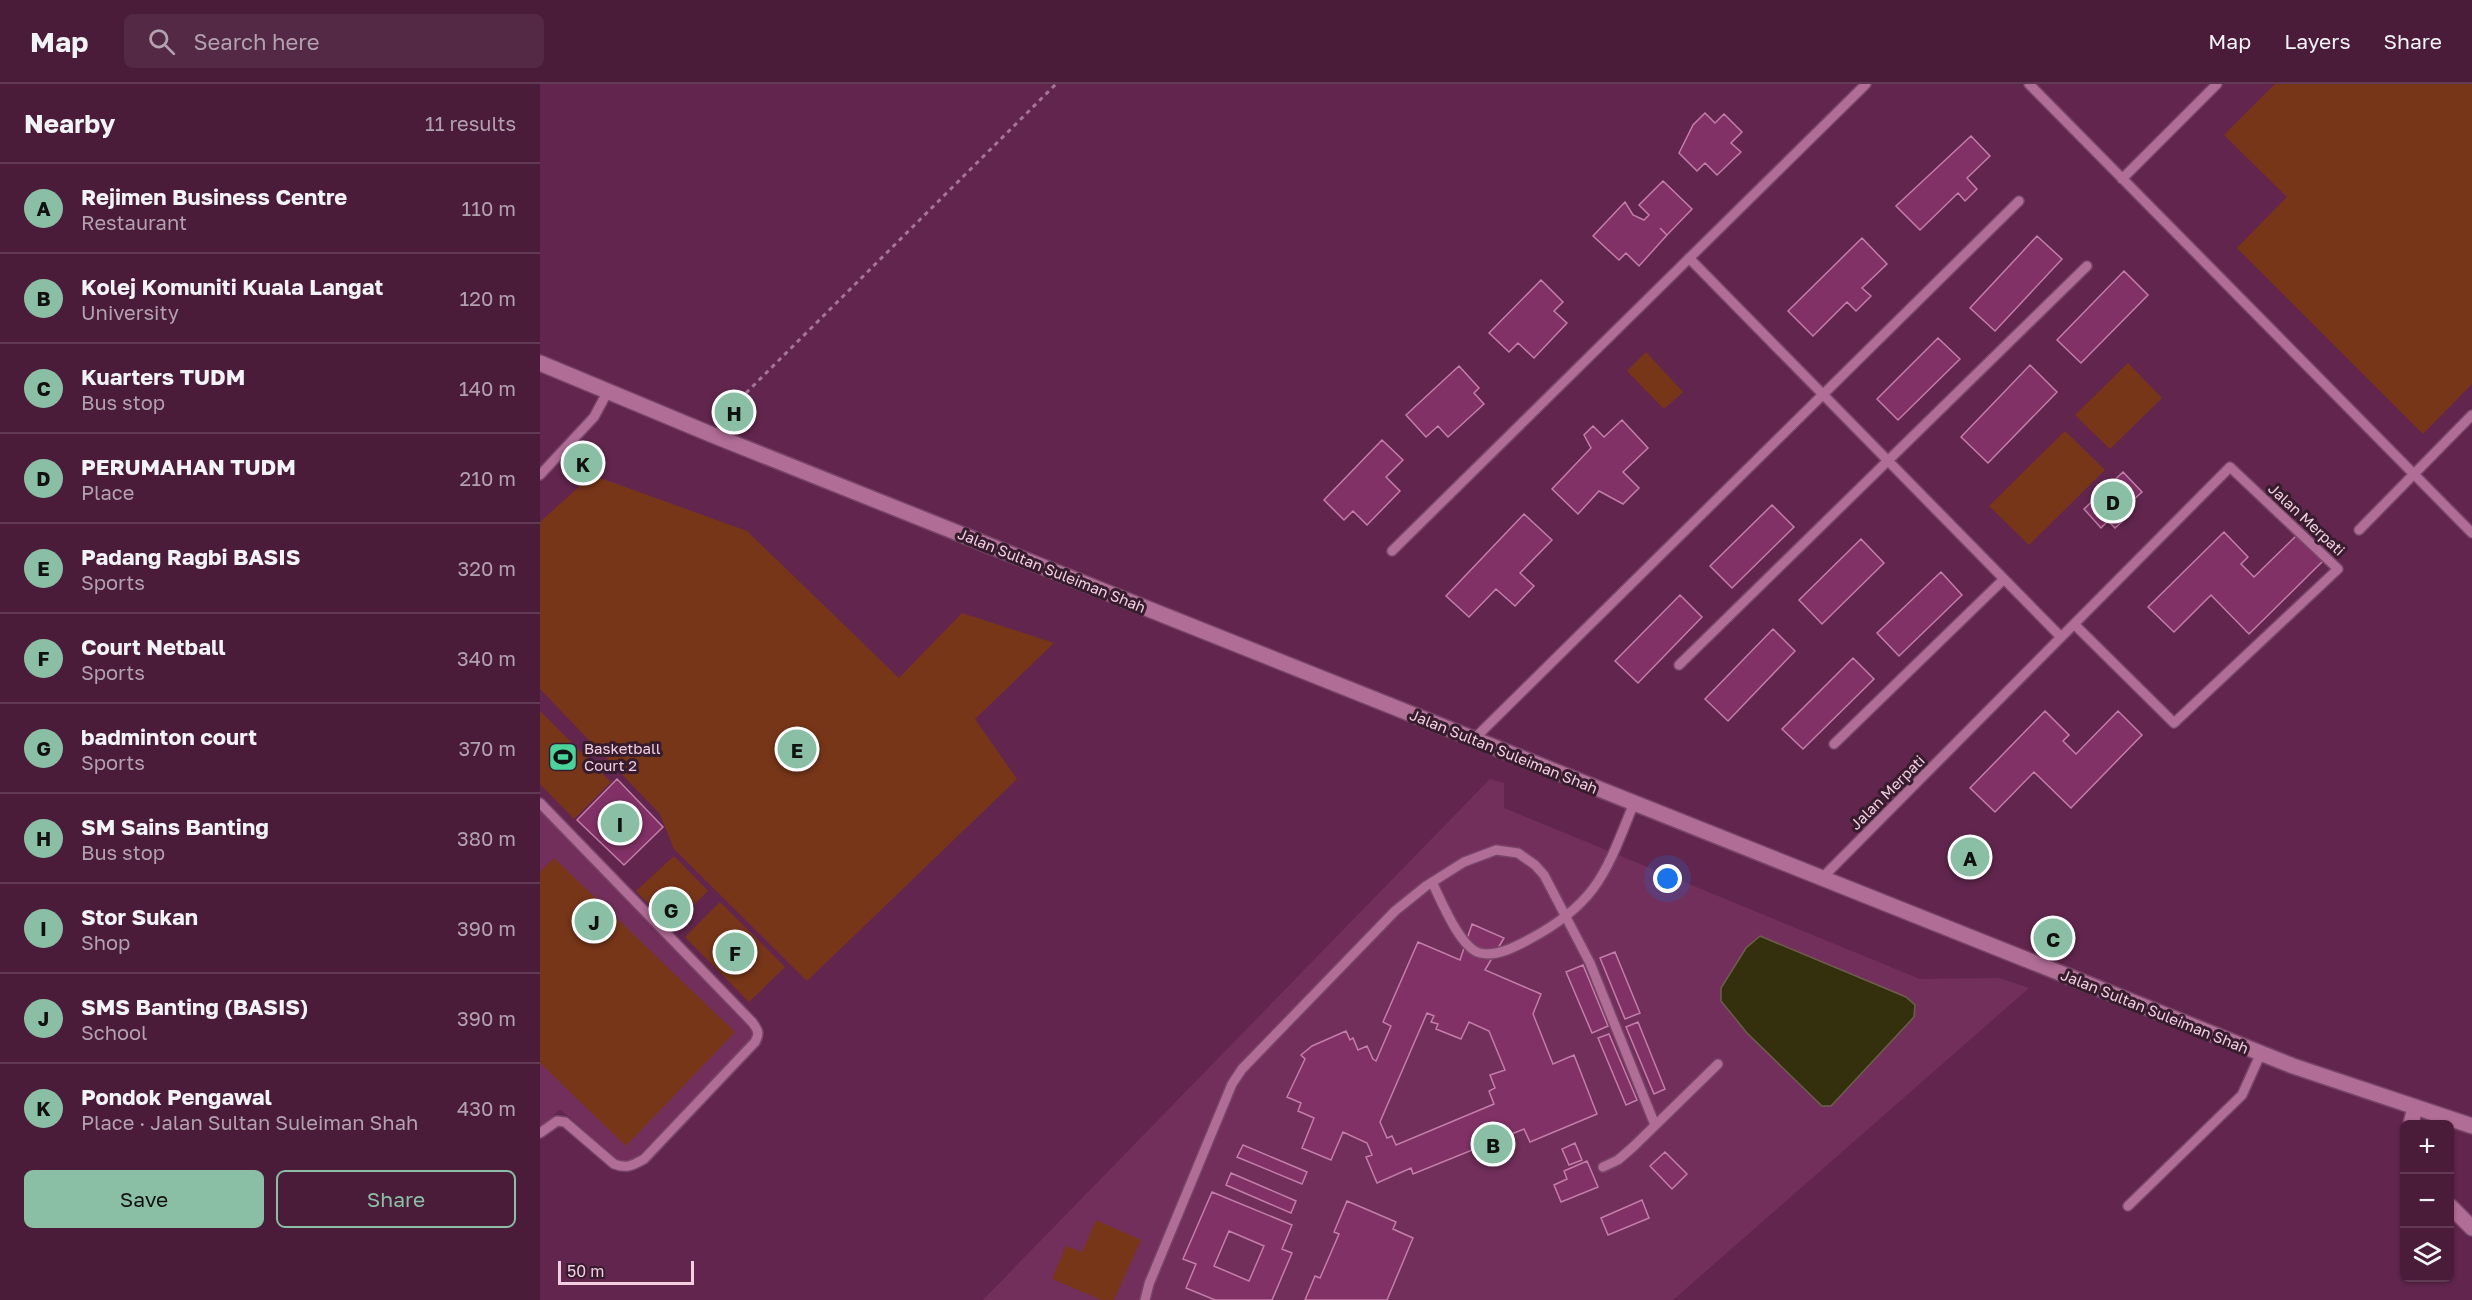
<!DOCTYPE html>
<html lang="en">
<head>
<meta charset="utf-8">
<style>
	:root { --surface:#4a1c3a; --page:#542945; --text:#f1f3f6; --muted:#b2a1af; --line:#613a54; --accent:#8abfa5 }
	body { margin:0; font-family:"Golos Text",sans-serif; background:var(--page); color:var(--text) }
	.controls { position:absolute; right:18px; bottom:18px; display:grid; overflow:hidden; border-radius:9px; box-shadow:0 2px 4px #0004 }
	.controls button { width:54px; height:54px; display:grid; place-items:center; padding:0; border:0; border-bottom:2px solid var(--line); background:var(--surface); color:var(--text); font:30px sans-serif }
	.scale { position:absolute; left:18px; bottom:15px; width:136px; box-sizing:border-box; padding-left:6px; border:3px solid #f3cee3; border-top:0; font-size:16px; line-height:21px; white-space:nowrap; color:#f3cee3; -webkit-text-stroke:4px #371c2d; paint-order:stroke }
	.you { position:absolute; left:1128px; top:795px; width:21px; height:21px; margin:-15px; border:4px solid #fff; border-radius:50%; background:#1a73e8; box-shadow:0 0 0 9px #1a73e833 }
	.badge { display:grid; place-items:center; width:39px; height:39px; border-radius:50%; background:var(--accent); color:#111; font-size:20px; font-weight:700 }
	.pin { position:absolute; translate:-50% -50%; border:3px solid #fff; box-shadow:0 2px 6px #0006 }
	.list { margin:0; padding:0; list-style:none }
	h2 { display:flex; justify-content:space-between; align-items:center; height:78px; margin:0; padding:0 24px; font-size:26px }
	h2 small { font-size:20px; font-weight:400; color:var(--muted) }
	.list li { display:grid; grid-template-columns:39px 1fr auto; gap:18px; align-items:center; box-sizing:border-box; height:90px; padding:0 24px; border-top:2px solid var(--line) }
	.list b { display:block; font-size:22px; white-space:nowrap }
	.list p { margin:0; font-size:20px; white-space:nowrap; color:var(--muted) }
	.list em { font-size:20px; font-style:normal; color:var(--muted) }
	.actions { display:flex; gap:12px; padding:18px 24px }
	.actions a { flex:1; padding:14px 0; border:2px solid var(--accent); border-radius:9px; text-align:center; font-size:21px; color:var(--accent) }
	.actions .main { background:var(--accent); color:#111 }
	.icon { flex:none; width:33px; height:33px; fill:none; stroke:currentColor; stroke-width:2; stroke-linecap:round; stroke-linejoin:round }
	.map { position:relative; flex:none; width:1932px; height:1216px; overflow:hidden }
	header { display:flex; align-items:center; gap:36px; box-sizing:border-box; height:84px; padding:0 30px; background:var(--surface); border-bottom:2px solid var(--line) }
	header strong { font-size:28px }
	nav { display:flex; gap:33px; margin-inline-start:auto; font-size:21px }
	.search { width:420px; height:54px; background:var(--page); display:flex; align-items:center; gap:15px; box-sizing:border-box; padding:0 21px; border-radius:9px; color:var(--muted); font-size:22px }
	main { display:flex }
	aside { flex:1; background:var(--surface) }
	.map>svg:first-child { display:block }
</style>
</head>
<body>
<header>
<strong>Map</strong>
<div class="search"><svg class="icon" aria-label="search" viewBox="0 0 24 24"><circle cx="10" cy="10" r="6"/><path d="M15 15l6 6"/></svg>Search here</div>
<nav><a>Map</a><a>Layers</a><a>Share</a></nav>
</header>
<main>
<aside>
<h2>Nearby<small>11 results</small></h2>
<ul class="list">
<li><span class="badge">A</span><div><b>Rejimen Business Centre</b><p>Restaurant</p></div><em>110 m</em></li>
<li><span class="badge">B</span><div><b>Kolej Komuniti Kuala Langat</b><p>University</p></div><em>120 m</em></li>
<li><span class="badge">C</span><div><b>Kuarters TUDM</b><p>Bus stop</p></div><em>140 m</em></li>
<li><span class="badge">D</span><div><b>PERUMAHAN TUDM</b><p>Place</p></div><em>210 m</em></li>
<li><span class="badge">E</span><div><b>Padang Ragbi BASIS</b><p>Sports</p></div><em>320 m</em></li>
<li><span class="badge">F</span><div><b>Court Netball</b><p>Sports</p></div><em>340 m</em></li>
<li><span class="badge">G</span><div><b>badminton court</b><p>Sports</p></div><em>370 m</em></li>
<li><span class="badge">H</span><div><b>SM Sains Banting</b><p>Bus stop</p></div><em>380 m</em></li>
<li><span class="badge">I</span><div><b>Stor Sukan</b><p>Shop</p></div><em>390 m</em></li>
<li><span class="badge">J</span><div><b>SMS Banting (BASIS)</b><p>School</p></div><em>390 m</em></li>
<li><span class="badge">K</span><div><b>Pondok Pengawal</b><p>Place · Jalan Sultan Suleiman Shah</p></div><em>430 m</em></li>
</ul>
<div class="actions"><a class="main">Save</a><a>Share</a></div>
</aside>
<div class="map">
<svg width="1932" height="1216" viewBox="0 0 1932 1216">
	<rect width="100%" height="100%" fill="#62264e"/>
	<path fill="#722f5b" d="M 950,695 L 964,699 L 964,724 L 1380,895 L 1459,894 L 1489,904 L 1133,1216 L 443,1216 Z
		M 0,726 L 217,948 L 97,1073 L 82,1080 L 20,1025 L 0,1044 Z"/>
	<path fill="#783619" d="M 1735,0 L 1932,0 L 1932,300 L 1883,350 L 1697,164 L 1747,113 L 1684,51 Z
		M 1106,268 L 1143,308 L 1124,325 L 1087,287 Z
		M 1588,279 L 1622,314 L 1570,365 L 1535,331 Z
		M 1525,347 L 1565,386 L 1489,461 L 1449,422 Z
		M 52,391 L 207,447 L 359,594 L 422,529 L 514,559 L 435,635 L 477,695 L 267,897 L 134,765 L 120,730 L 0,605 L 0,438 Z
		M 0,627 L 71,698 L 34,735 L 0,700 Z
		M 134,772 L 168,807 L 131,843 L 96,807 Z
		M 14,774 L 195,948 L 86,1062 L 0,979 L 0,788 Z
		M 180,818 L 245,883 L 209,918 L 145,853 Z
		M 556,1136 L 601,1156 L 574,1216 L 562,1216 L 512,1195 L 526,1162 L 542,1168 Z"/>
	<path fill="#34300d" stroke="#6d5f4d" stroke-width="1.5" d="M 1220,852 L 1366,913 L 1375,921 L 1374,933 L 1291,1022 L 1282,1022 L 1207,949 L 1181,917 L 1181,904 L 1206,864 Z"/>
	<path fill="#823167" stroke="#c27ea8" stroke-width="1.5" fill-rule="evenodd" d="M 1165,29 L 1175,39 L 1184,30 L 1202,48 L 1191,59 L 1201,68 L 1177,91 L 1165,79 L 1157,87 L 1139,69 L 1153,41 Z
		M 1431,52 L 1450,72 L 1427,94 L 1437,105 L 1425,117 L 1418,109 L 1380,146 L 1356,122 Z
		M 1123,97 L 1152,125 L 1127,151 L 1120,144 L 1127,151 L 1099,182 L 1086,169 L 1079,176 L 1053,152 L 1085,118 L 1093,131 L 1104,136 L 1109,131 L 1099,121 Z
		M 1497,152 L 1522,175 L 1455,247 L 1430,224 Z
		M 1322,154 L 1347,180 L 1322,204 L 1331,212 L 1316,227 L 1307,218 L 1273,252 L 1248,227 Z
		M 1584,187 L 1608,211 L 1541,279 L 1517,256 Z
		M 1001,196 L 1023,218 L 1014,227 L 1027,239 L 994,274 L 978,259 L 969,268 L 949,249 Z
		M 1398,254 L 1420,275 L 1358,336 L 1337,315 Z
		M 1490,281 L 1517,308 L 1448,379 L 1421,353 Z
		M 919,282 L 939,304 L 934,309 L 944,320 L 908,353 L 898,342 L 886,353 L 866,331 Z
		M 1082,336 L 1108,364 L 1083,388 L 1099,404 L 1083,420 L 1059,407 L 1038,430 L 1012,405 L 1051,364 L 1044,351 L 1053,342 L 1064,353 Z
		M 842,356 L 863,376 L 846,393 L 860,407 L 827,441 L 813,427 L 804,436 L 784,416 Z
		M 45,367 L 55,378 L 42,391 L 32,380 Z
		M 1583,388 L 1602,408 L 1580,428 L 1586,434 L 1575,444 L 1568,437 L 1561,444 L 1544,425 Z
		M 1232,421 L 1254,443 L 1192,504 L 1170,482 Z
		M 984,430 L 1012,456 L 980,489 L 994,502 L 975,522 L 956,505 L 929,533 L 906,512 Z
		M 1684,448 L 1708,473 L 1701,480 L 1714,493 L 1758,450 L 1784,476 L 1709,550 L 1671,511 L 1634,548 L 1608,523 Z
		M 1321,455 L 1344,479 L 1282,540 L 1259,516 Z
		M 1401,488 L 1422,511 L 1359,572 L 1337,549 Z
		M 1140,511 L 1162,533 L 1098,599 L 1075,577 Z
		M 1233,545 L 1255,567 L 1188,637 L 1165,615 Z
		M 1313,574 L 1334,595 L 1263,665 L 1242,645 Z
		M 1505,627 L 1529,651 L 1523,657 L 1536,670 L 1578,627 L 1602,651 L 1531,724 L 1494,688 L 1455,728 L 1430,704 Z
		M 77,695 L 123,743 L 84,781 L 37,736 Z
		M 932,840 L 964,854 L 945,886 L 1001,910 L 993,930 L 1013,980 L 1034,971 L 1057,1030 L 990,1058 L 984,1045 L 873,1090 L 871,1084 L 837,1099 L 826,1073 L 832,1071 L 827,1059 L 803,1048 L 791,1076 L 762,1064 L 774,1034 L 758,1027 L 761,1019 L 747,1013 L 765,975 L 761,971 L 772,962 L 806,947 L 810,956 L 813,954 L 818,966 L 827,962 L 833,975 L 836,977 L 851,942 L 843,938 L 878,858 L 920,876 ZM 887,929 L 894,932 L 891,938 L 898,940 L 896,945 L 921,955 L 929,938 L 949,947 L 965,986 L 950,991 L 955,1004 L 949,1007 L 954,1020 L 856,1061 L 852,1052 L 847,1054 L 840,1038 Z
		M 1075,868 L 1100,929 L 1085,935 L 1060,874 Z
		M 1043,881 L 1068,942 L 1052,949 L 1026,888 Z
		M 1098,938 L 1125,1005 L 1114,1010 L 1086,943 Z
		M 1069,950 L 1097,1016 L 1086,1021 L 1058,954 Z
		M 1035,1059 L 1042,1076 L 1029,1081 L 1022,1065 Z
		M 703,1061 L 767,1088 L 762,1100 L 697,1073 Z
		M 1125,1068 L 1147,1090 L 1132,1105 L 1110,1082 Z
		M 1047,1077 L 1058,1103 L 1021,1118 L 1014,1101 L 1027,1095 L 1024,1087 Z
		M 691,1089 L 756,1117 L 751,1129 L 686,1101 Z
		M 672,1108 L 752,1141 L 742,1165 L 752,1169 L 732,1216 L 675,1216 L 646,1204 L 656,1180 L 643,1175 ZM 689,1147 L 724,1162 L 709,1197 L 674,1182 Z
		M 1102,1116 L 1109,1134 L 1068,1151 L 1061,1134 Z
		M 807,1117 L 856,1138 L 853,1145 L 873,1154 L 847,1216 L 765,1216 L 775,1192 L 780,1194 L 799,1150 L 794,1148 Z"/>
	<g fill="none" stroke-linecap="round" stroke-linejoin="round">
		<g stroke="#784568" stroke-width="12">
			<path id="service" d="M 1489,0 L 1932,449
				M 1582,95 L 1677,0
				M 1149,174 L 1521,553
				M 0,391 L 54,333 L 68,307
				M 1819,446 L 1932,331
				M 852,467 L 1326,0
				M 1139,581 L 1547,182
				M 934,655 L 1479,117
				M 1294,660 L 1464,495
				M 0,719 L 212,938 C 218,946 220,949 215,958 L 104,1075 C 93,1081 87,1085 74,1080 L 25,1038 L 17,1037 L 0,1049
				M 1282,794 L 1690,383 L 1798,485 L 1634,639 L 1534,540
				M 892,798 C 901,816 920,864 940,869 C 956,873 975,863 988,856 C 1058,819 1066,788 1094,719
				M 1063,1083 L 1078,1076 L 1093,1063 L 1178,980
				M 1588,1122 L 1702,1011 L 1721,969
				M 605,1216 L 609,1200 L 692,1000 L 702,985 L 855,827 L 886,802 L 924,778 L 956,766 L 978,769 L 995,781 L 1004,791 L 1050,879 L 1115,1041"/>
		</g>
		<g stroke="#784568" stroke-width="18">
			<path id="minor" d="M 1871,1040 L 1875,1023
				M 1910,1122 L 1932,1144"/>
		</g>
		<g stroke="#784568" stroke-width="18">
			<path id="tertiary" d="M 0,279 L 175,352 L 1753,982 L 1932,1042"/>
		</g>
		<path stroke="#a67594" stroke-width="3" stroke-dasharray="4.5 4.5" stroke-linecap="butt" d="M 206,309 L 516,0"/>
		<use href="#service" stroke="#b06d96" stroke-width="9"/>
		<use href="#minor" stroke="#b06d96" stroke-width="15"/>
		<use href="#tertiary" stroke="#b06d96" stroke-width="15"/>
	</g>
	<defs>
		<g id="stadium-square" transform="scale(1.5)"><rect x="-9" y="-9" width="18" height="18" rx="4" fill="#4ad49c" stroke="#371c2d"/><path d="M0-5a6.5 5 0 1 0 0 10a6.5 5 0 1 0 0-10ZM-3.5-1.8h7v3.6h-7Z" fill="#111"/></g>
	</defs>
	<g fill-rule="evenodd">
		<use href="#stadium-square" x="23" y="673"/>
	</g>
	<g text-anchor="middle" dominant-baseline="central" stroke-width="6" stroke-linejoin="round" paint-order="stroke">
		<g font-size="15" fill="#f3cee3" stroke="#371c2d">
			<text transform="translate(1767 435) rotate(43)">Jalan Merpati</text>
			<text transform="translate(512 486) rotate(22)">Jalan Sultan Suleiman Shah</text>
			<text transform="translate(964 667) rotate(22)">Jalan Sultan Suleiman Shah</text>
			<text transform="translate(1347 708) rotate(-45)">Jalan Merpati</text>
			<text transform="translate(1615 927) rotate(22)">Jalan Sultan Suleiman Shah</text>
		</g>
		<g font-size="15" fill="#f3cee3" stroke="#371c2d" text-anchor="start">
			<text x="44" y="664">Basketball<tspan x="44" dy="17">Court 2</tspan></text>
		</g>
	</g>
</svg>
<div class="controls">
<button>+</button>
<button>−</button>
<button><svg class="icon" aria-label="layers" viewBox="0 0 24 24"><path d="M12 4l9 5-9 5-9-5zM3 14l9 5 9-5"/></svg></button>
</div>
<div class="scale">50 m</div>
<div class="you"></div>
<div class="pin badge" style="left:1430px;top:773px">A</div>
<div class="pin badge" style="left:953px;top:1060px">B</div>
<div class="pin badge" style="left:1513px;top:854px">C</div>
<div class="pin badge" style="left:1573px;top:417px">D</div>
<div class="pin badge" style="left:257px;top:665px">E</div>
<div class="pin badge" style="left:195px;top:868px">F</div>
<div class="pin badge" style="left:131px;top:825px">G</div>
<div class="pin badge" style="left:194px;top:328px">H</div>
<div class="pin badge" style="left:80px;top:739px">I</div>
<div class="pin badge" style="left:54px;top:837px">J</div>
<div class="pin badge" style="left:43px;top:379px">K</div>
</div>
</main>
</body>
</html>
